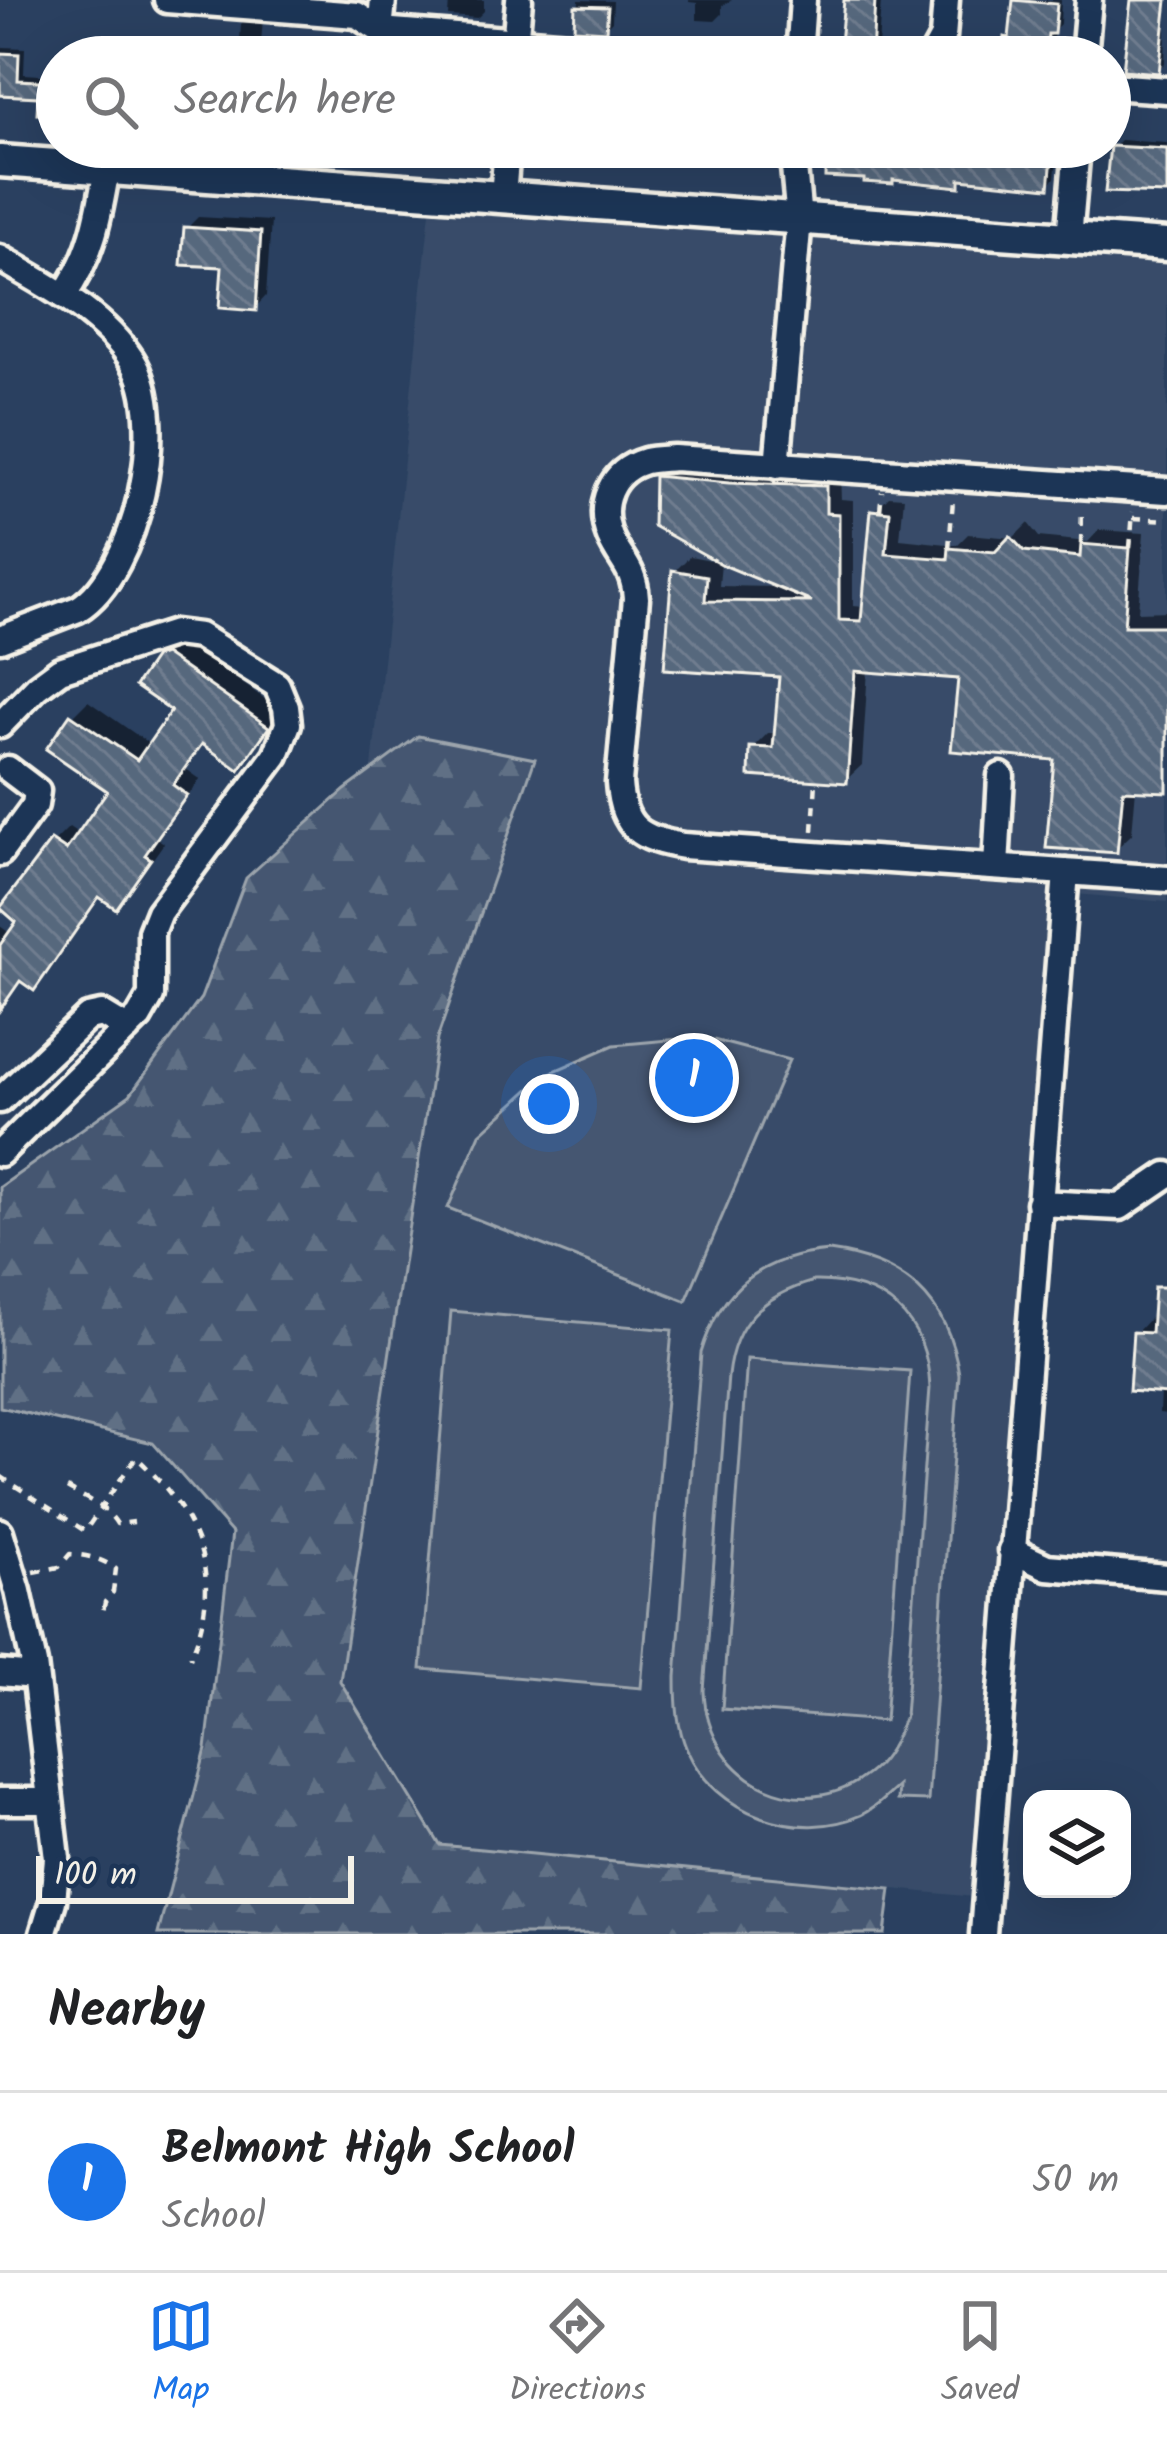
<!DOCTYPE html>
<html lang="en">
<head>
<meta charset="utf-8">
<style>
	:root { --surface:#fff; --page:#f6f6f6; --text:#202124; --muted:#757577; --line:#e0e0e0; --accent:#1a73e8 }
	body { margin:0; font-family:Kalam,sans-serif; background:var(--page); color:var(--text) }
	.controls { position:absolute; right:36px; bottom:36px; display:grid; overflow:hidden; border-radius:24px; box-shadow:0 12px 48px #0002 }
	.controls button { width:108px; height:108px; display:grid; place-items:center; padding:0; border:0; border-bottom:3px solid var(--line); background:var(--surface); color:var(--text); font:60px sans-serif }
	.scale { position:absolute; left:36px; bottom:30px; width:318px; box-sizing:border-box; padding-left:12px; border:6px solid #f4f1e8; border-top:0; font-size:33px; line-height:42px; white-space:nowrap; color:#f4f1e8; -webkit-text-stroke:9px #1d3557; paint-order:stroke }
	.you { position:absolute; left:549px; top:1104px; width:42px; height:42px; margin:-30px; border:9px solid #fff; border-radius:50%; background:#1a73e8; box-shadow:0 0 0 18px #1a73e833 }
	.badge { display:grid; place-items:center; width:78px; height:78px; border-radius:50%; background:var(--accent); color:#fff; font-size:39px; font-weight:700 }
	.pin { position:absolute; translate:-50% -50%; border:6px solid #fff; box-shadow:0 3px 12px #0006 }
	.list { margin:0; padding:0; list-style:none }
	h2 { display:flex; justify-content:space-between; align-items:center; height:156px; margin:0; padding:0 48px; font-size:51px }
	h2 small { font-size:39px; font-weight:400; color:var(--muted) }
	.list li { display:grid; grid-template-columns:78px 1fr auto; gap:36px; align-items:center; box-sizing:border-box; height:180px; padding:0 48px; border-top:3px solid var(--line) }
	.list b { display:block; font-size:45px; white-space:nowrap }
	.list p { margin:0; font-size:39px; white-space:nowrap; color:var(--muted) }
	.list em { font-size:39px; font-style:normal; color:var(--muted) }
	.icon { flex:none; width:66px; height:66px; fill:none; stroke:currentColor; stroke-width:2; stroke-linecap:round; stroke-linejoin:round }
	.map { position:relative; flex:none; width:1167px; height:1934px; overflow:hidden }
	.search { position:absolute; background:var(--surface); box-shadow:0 12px 48px #0002; left:36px; right:36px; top:36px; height:132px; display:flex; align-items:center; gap:30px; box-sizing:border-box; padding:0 42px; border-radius:66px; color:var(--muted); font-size:45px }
	.sheet { height:336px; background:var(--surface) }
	nav { display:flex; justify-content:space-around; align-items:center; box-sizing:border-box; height:168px; border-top:3px solid var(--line); background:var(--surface); font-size:33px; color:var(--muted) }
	nav a { display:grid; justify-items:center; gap:6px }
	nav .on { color:var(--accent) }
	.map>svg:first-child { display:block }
</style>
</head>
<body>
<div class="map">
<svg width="1167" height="1934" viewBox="0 0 1167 1934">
	<defs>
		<pattern id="forest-firs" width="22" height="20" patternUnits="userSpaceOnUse" patternTransform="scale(3)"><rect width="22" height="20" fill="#445771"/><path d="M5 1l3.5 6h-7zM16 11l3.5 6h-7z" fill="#607085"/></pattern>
		<pattern id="building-back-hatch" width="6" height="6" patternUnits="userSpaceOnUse" patternTransform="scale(3)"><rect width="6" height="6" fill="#56677d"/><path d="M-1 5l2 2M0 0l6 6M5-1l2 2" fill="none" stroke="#6f7d8f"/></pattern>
	</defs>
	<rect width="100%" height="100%" fill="#2a4060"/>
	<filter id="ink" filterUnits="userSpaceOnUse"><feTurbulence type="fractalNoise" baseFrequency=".00833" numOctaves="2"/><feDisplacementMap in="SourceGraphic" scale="24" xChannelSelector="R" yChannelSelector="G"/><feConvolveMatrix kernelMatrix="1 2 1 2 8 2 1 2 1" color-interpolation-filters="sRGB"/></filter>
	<g filter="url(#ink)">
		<path fill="#374c69" d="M 432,192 L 1167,245 L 1167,902 L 1065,893 L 985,1898 L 440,1845 L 262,1822 Z"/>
		<path fill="#445771" stroke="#9ca4ac" stroke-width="3" fill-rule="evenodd" d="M 702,1037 L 789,1060 L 686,1301 L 448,1208 L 480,1134 L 545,1075 L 614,1045 Z
			M 829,1251 C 904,1261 948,1299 959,1374 L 928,1801 L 897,1800 L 898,1786 C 886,1796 876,1808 861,1815 C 799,1843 715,1814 687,1750 C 677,1727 676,1703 676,1677 L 701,1353 C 721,1287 761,1257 829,1251 ZM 814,1281 C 883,1280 927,1317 930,1388 L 905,1716 C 898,1733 891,1751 878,1765 C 809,1833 707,1783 704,1691 L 728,1376 C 734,1321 763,1296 814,1281 Z
			M 451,1311 L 672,1330 L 641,1688 L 421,1669 Z
			M 747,1359 L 910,1371 L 885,1721 L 722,1709 Z"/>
		<path fill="url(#forest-firs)" stroke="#9ca4ac" stroke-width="3" d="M 418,736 L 535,759 L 437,1039 L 340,1681 L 440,1845 L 891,1889 L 885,1934 L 158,1934 L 206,1749 L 232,1533 L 153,1443 L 0,1407 L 0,1187 L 130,1095 L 201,998 L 246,878 L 345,790 Z"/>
		<path fill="#0007" d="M 449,0 L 484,0 L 484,11 L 477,18 L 448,16 Z
			M 579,0 L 613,1 L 612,21 L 605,28 L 577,26 Z
			M 689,0 L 732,0 L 722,6 L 722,14 L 715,21 L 697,20 L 697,3 L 689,2 Z
			M 847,0 L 881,0 L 878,48 L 871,55 Z
			M 1016,0 L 1061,0 L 1060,24 L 1054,30 L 1051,57 L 1005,57 L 1007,39 L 1012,33 Z
			M 1134,0 L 1167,0 L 1165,63 L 1158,70 Z
			M 248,16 L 263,18 L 260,57 L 239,57 L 241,24 Z
			M 3,47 L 25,48 L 24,74 L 57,76 L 57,112 L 41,94 L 0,92 L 0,50 Z
			M 1120,140 L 1167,143 L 1167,191 L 1113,147 Z
			M 535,147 L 623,147 L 619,151 L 587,149 L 582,155 L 535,149 Z
			M 829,147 L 1058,147 L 1055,178 L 1048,185 L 965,177 L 959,183 L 828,174 Z
			M 198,217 L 271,221 L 266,296 L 255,308 L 225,265 L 187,228 Z
			M 672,462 L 840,471 L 841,499 L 853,500 L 853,606 L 865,607 L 874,511 L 889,496 L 904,497 L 900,539 L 957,545 L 968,534 L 1013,538 L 1028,523 L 1039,537 L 1088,542 L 1099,530 L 1144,533 L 1138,612 L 1167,611 L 1167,789 L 1136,788 L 1132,834 L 1116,849 L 1058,757 L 961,677 L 868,669 L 862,765 L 846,780 L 753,748 L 768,733 L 777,733 L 782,674 L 667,666 L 675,571 L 690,556 L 721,562 L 719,586 L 784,587 L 657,478 Z
			M 181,640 L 282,711 L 254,751 L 239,766 L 205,742 L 186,769 L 200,779 L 158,839 L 164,843 L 131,890 L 116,906 L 102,895 L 49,972 L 33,987 L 22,979 L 0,1012 L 0,926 L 11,934 L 54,842 L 69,827 L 81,835 L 112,790 L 73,716 L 88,701 L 151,745 L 175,710 L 158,659 L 174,642 Z
			M 1167,1296 L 1167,1414 L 1159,1413 L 1160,1390 L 1136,1333 L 1151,1317 L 1155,1318 Z"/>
		<path fill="url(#building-back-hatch)" stroke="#f4f1e8" stroke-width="3" d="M 844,0 L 875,0 L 872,57 L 839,55 Z
			M 1013,0 L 1057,4 L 1054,34 L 1048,34 L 1046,57 L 1002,57 L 1004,37 L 1009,38 Z
			M 1131,0 L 1167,0 L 1159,73 L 1123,70 Z
			M 575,6 L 608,7 L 606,31 L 574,29 Z
			M 0,53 L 19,54 L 18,80 L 57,82 L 57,115 L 37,114 L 38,97 L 0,95 Z
			M 1110,146 L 1167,149 L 1167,194 L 1105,192 Z
			M 826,147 L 898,151 L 898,148 L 938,150 L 938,147 L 1053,147 L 1049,188 L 960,179 L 960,187 L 893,180 L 893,184 L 864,182 L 864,179 L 825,177 Z
			M 184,227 L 261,232 L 256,311 L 219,308 L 222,267 L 181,265 Z
			M 654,476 L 729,483 L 826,486 L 826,513 L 839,514 L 839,620 L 861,621 L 871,510 L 890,512 L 886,554 L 948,559 L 949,548 L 995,552 L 1010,536 L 1024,551 L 1080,557 L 1081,544 L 1130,548 L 1124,626 L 1167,626 L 1167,792 L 1123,790 L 1117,853 L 1046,848 L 1054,760 L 951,751 L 958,679 L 855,671 L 847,783 L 749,776 L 750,747 L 773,748 L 779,677 L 664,669 L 672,570 L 707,576 L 705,601 L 812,602 L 723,565 L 653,526 Z
			M 164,654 L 269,727 L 239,770 L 202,744 L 173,785 L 187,795 L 145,855 L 151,859 L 116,909 L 99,897 L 34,991 L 20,981 L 0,1010 L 0,945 L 16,922 L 0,908 L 51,840 L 66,850 L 107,791 L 46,749 L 70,714 L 137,760 L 171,711 L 135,686 L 155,657 Z
			M 1154,1287 L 1167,1287 L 1167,1394 L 1129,1391 L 1133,1332 L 1151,1333 Z"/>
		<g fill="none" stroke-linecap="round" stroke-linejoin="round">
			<g stroke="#f4f1e8" stroke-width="33">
				<path id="minor" d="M 167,0 L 357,15 L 380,30 L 719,57
					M 380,30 L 383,0
					M 514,57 L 519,0
					M 799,57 L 803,0
					M 932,57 L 943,37 L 946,0
					M 1084,57 L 1089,0
					M 1110,86 L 1167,90
					M 503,197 L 507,147
					M 1069,238 L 1077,147
					M 0,258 C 47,286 102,313 132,360 C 170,419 138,572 78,609 L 0,639
					M 63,296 C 92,257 99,216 107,168
					M 777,466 L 799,219 L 792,147
					M 1167,491 L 674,458 C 665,459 654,459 645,461 C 610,471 597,505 610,537 C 621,562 634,567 636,598 L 619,783 C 622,828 641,839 683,846 L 1167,879
					M 0,725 L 37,687 L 60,670 L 175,633 L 199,636 L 277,685 L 286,707 L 288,724 L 276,755 L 159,912 L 151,932 L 151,996 L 139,1017 L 0,1153
					M 0,853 L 35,805 L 37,791 L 8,769
					M 996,867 L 1001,776
					M 0,1100 L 88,1017 L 102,1014 L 127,1029
					M 1039,1203 L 1120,1207 L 1167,1175
					M 0,1532 L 18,1591 L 34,1664 L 57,1858 L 53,1901 L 43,1934
					M 1011,1550 L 1047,1567 L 1167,1577
					M 0,1673 L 35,1676
					M 0,1801 L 50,1801
					M 983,1934 L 1066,872"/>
			</g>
			<g stroke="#f4f1e8" stroke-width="39">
				<path id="major" d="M 0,161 L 1167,245"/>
			</g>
			<path stroke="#f4f1e8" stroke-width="4.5" stroke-dasharray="9 9" stroke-linecap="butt" d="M 880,510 L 882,491
				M 1133,518 L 1167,520
				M 1081,544 L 1082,508
				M 949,548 L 953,500
				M 1130,548 L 1133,512
				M 813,831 L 816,781
				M 0,1476 L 85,1531 L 136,1457 C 198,1514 226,1576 190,1658
				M 67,1488 C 85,1498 107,1507 117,1524 L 134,1522
				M 34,1572 L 59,1567 L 70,1554 C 87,1555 103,1559 116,1569 L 113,1592 L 105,1602 L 102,1617"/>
			<use href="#minor" stroke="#1d3557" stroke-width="24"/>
			<use href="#major" stroke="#1d3557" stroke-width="30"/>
		</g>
	</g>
</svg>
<div class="controls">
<button><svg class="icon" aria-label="layers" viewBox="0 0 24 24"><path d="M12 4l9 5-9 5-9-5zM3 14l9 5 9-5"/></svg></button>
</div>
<div class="scale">100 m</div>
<div class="you"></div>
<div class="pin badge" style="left:694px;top:1078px">1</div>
<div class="search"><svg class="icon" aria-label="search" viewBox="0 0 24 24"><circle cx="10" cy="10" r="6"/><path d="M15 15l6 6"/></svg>Search here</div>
</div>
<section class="sheet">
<h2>Nearby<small></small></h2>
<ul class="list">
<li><span class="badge">1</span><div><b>Belmont High School</b><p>School</p></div><em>50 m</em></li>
</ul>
</section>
<nav>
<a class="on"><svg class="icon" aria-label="map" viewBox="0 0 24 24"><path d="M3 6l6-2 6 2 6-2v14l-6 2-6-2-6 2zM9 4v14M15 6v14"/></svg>Map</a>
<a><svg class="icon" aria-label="directions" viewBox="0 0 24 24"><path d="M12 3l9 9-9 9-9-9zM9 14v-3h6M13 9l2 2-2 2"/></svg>Directions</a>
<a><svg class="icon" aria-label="saved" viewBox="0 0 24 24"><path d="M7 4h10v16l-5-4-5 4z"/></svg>Saved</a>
</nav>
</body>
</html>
